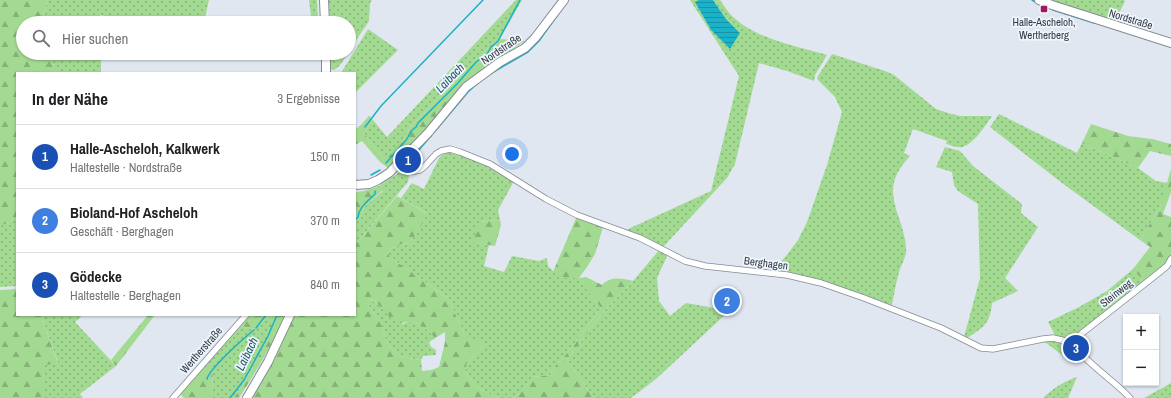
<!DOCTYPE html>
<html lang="de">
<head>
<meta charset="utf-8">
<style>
	:root { --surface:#fff; --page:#f2f2f2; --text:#202124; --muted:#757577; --line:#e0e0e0; --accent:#a4175c }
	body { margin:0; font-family:"Archivo Narrow",sans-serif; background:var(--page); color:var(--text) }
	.controls { position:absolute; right:12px; bottom:12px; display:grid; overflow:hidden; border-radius:0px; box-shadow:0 1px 3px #0004 }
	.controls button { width:36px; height:36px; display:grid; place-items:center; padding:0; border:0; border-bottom:1px solid var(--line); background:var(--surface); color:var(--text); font:20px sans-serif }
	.you { position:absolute; left:512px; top:154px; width:14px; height:14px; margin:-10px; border:3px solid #fff; border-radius:50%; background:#1a73e8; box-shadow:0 0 0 6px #1a73e833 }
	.badge { display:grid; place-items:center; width:26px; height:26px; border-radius:50%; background:var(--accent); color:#fff; font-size:13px; font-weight:700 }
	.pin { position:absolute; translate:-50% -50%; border:2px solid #fff; box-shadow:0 1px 4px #0006 }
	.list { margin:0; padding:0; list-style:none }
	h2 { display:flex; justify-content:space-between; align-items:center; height:52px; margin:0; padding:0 16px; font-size:17px }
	h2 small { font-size:13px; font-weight:400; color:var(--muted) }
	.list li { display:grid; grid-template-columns:26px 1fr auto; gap:12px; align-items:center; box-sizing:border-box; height:64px; padding:0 16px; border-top:1px solid var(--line) }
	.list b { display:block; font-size:15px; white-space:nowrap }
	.list p { margin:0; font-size:13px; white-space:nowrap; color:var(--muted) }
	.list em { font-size:13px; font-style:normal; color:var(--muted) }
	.icon { flex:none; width:22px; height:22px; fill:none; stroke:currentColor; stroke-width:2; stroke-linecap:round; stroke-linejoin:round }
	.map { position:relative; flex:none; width:1171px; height:398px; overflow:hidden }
	.search { position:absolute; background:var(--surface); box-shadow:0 1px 3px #0004; left:16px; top:16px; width:340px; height:44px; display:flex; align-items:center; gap:10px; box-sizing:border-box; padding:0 14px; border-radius:22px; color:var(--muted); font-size:15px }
	.panel { position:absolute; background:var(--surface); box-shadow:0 1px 3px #0004; left:16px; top:72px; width:340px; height:244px; border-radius:0px }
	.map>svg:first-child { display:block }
</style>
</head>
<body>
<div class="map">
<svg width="1171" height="398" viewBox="0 0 1171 398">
	<defs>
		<pattern id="grass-dots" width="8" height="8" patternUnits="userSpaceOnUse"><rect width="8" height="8" fill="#a3da92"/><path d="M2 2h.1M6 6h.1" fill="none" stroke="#86b278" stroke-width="1.8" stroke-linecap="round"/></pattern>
		<pattern id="forest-firs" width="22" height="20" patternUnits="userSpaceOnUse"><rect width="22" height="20" fill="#a3da92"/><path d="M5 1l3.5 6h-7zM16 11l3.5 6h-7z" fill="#86b278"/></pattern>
		<pattern id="water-rules" width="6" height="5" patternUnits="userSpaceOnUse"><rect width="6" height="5" fill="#1ab2c9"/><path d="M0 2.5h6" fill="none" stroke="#1892a4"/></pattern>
	</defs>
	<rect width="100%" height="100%" fill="#e0e7f1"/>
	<path fill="url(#grass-dots)" d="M 48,0 L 209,0 L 204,22 L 201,23 L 140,23 L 100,15 L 103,23 L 45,23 L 43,15 Z
		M 309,0 L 317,0 L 318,23 L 312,23 Z
		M 329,0 L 372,0 L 370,3 L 369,21 L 349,51 L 349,23 L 330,23 Z
		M 516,0 L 522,0 L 500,39 L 492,44 L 410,127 L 399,147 L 387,159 L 378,152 L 364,134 L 373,120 L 387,137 Z
		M 690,0 L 699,0 L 696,3 L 711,30 L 729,48 L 740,33 L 726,19 L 713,0 L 720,0 C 724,5 727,11 731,15 C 755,39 796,46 827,55 L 815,75 L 814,81 L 790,72 L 759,63 L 735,164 L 727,178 L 663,247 L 626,230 L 711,191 L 739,76 Z
		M 1054,0 L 1124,0 L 1125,1 L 1115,22 L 1053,2 Z
		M 368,29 L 398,50 L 355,93 L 355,73 L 341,73 Z
		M 51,53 L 101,53 L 101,72 L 102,73 L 55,73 Z
		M 331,53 L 348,53 C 344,59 340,68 333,70 L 331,69 Z
		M 832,54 L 885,71 L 894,75 L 936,109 L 948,113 L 960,116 L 992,116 C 985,126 974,144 962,147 C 956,148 951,145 946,144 L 947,141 L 913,129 L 904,153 L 910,156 C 887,181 891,195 901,224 C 903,232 906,240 906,249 C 907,257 901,264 899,272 C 896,283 894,294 892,305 L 772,272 L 786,256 L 798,240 L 807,222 L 827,165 L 842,112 L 835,97 L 817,79 L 818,76 Z
		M 999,114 L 1077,153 L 1082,143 L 1138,168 L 1156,181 L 1168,183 L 1160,207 L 1140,240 L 1062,183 L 990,127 Z
		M 945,147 L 960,151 L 973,166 L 1022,204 L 1021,213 L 1038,227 L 1005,278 L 1018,291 L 992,303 C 990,325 983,327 966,339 L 964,337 L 980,278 L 978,204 L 958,191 L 954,185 L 952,172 L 936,167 Z
		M 449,152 C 472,156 494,170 514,181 L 498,210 L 500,220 L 480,222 L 473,242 L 489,245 L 484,266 L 504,272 L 512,256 L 539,261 L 547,258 L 548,266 L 560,278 L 578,278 L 601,308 L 564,357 L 556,365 L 550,375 L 533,377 L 522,391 L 512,398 L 500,398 L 494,397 L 476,386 L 465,371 L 467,363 L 483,346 L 466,338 L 448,298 L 390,257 L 388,253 C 391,245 402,244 410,243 L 427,213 L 401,198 L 412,183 L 424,189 L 439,158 L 442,155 Z
		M 401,171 L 406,172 L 409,175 L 408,182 L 355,245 L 355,222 L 361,218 L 364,207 L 383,191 L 379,186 Z
		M 17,219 L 17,286 L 0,287 L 0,226 Z
		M 660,249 L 668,254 L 657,278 L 659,301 L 670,316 L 686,303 L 726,310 L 728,309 L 727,313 L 656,379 L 631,398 L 594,398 L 567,360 L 605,310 L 633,281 Z
		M 1133,269 L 1144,282 L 1075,335 L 1066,338 L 1055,335 L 1048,322 L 1079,307 L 1107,291 Z
		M 371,299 L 403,324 C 405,323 407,322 410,322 C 419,322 429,331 435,338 L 429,342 L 431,347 L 436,350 L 436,355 L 423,356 L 421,360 L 402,357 L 392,349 L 386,340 L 381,323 L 368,304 L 368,301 Z
		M 41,315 L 83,315 L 75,322 L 116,366 L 80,394 L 83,398 L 43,398 L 43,365 L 58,363 Z
		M 268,316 L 273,330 L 249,375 L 234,398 L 211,398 L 212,393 L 213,365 L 208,362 L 241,326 L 255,329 Z
		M 1052,341 C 1067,344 1069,347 1080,357 L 1080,362 L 1070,361 L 1045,342 Z
		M 1077,377 L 1068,398 L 1043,398 C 1054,388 1062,382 1077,377 Z
		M 1171,383 L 1171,398 L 1144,398 Z"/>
	<path fill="url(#forest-firs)" fill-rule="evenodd" d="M 0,0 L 48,0 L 43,15 L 45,23 L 23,23 L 23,53 L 51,53 L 55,73 L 17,73 L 17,219 L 0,226 Z
		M 500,39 L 525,41 L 493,61 L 464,85 L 416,140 L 388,168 L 380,162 L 362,141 L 355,145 L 355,126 L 358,128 L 369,116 L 373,120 L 364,134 L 378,152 L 387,158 L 399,147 L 410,127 L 492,44 Z
		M 1091,124 L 1128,136 L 1152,139 L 1171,144 L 1171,156 L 1150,151 L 1138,168 L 1082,143 Z
		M 1171,169 L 1171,192 L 1163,214 L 1171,217 L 1171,256 L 1164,265 L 1144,282 L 1133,269 L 1150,247 L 1140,240 L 1160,207 Z
		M 379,186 L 383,190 L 364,207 L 361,218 L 355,222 L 355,192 L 364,191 Z
		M 397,196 L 428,214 L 410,243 C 402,244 391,245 388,253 L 390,257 L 448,298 L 466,338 L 480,340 L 483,346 L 467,363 L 465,371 L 476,386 L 494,397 L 500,398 L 252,398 L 273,362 L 294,315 L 355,315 L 355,245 ZM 371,299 C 381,304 387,318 397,322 C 402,324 404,322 409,322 C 419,322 429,331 435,338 L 445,332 L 445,342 L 439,367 L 431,370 L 422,371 L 421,360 L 402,357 L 392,349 L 386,340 L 381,323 L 368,304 L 368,301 Z
		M 577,216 L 603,227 L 595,254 L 587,267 L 579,278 L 586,277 L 602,285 C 610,276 622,278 633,281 L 605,310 L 567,360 L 594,398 L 512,398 L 522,391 L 533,377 L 550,375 L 556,365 L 564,357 L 601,308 L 578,278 L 560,278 L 553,272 Z
		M 500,220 L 501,225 L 495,246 L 472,242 L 480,222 Z
		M 17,289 L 17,315 L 41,315 L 58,364 L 43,365 L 43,398 L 0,398 L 0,290 Z
		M 148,315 L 155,315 L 116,366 L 111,360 Z
		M 250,315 L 285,315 C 273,344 256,372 239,398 L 234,398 L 249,375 L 272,330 L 268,316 L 255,329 L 241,326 Z
		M 208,362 L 213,365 L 212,393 L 211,398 L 184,398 L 180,394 Z"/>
	<path fill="url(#water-rules)" d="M 699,0 L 713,0 L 726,19 L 740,33 L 730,49 L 711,30 L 695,2 Z"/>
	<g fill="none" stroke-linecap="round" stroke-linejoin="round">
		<path stroke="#1ab2c9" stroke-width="1.5" d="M 1032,0 L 1042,6
			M 1053,10 L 1094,23
			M 490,74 L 528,52 L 539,41 L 559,13
			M 365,127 L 381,106 L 483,0
			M 436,130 L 468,92 L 479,82
			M 411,159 L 431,136
			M 386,163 L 407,139 L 411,131 L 416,127 L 418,123 L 457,84 L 476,62 L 487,54 L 491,47 L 498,41 L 520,0
			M 371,175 L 380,170
			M 355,220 L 358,217 C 359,207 368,201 375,194 L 375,191
			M 256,328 L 266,315
			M 207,379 C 209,369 244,338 254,330
			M 230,398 L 244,380 L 268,336 L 277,315"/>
		<g stroke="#848b94" stroke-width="7">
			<path id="street" d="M 399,163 L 408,170 L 415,171 L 420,170 L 425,166 L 436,154 L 441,151 L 450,149 L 460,152 L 490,164 L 546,199 L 577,215 L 640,238 L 685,261 L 705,266 L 787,275 L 821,283 L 864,298 L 941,328 L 981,348 L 993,349 L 1043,339 L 1053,338 L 1074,343 C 1087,365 1113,379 1130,398
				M 1074,343 L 1081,334 L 1156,275 L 1167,266 L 1171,259
				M 173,398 L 246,315"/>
		</g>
		<g stroke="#848b94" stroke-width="10">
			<path id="secondary" d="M 324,0 L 325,23
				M 1039,0 L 1052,5 L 1171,43
				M 326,53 L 326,73
				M 355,185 L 369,184 L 378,180 L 389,173 L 428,133 L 466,87 L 500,62 L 525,48 L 535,38 L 564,0
				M 247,398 L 268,362 L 290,315"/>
		</g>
		<use href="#street" stroke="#fff" stroke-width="5.5"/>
		<use href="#secondary" stroke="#fff" stroke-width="8"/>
	</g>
	<rect fill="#a4175c" stroke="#edf5ff" stroke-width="1.5" x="1040" y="5" width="8" height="8" rx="2"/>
	<g text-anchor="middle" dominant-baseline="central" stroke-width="3.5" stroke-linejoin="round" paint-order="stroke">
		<g font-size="11" fill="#36393d" stroke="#edf5ff">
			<text transform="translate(1131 19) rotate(17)">Nordstraße</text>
			<text transform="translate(501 49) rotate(-34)">Nordstraße</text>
			<text transform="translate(766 263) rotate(7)">Berghagen</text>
			<text transform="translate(1116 293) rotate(-38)">Steinweg</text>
			<text transform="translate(201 350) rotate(-49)">Wertherstraße</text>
		</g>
		<g font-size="11" fill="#36393d" stroke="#edf5ff">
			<text x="1044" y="22">Halle-Ascheloh,<tspan x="1044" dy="13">Wertherberg</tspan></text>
		</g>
		<g font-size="12" font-style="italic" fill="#1a525c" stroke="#edf5ff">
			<text transform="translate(450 78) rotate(-46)">Laibach</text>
			<text transform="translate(247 354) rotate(-64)">Laibach</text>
		</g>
	</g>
</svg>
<div class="controls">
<button>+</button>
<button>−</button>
</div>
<div class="you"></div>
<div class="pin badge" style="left:408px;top:160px;background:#1a4fb4">1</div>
<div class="pin badge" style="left:727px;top:301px;background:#3f7fe0">2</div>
<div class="pin badge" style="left:1076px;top:348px;background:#1a4fb4">3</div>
<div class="search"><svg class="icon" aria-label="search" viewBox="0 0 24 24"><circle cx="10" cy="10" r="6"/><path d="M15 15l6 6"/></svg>Hier suchen</div>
<section class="panel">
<h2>In der Nähe<small>3 Ergebnisse</small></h2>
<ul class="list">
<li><span class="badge" style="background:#1a4fb4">1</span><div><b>Halle-Ascheloh, Kalkwerk</b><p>Haltestelle · Nordstraße</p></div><em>150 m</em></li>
<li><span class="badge" style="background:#3f7fe0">2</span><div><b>Bioland-Hof Ascheloh</b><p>Geschäft · Berghagen</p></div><em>370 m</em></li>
<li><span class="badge" style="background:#1a4fb4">3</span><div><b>Gödecke</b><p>Haltestelle · Berghagen</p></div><em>840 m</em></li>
</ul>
</section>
</div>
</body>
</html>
